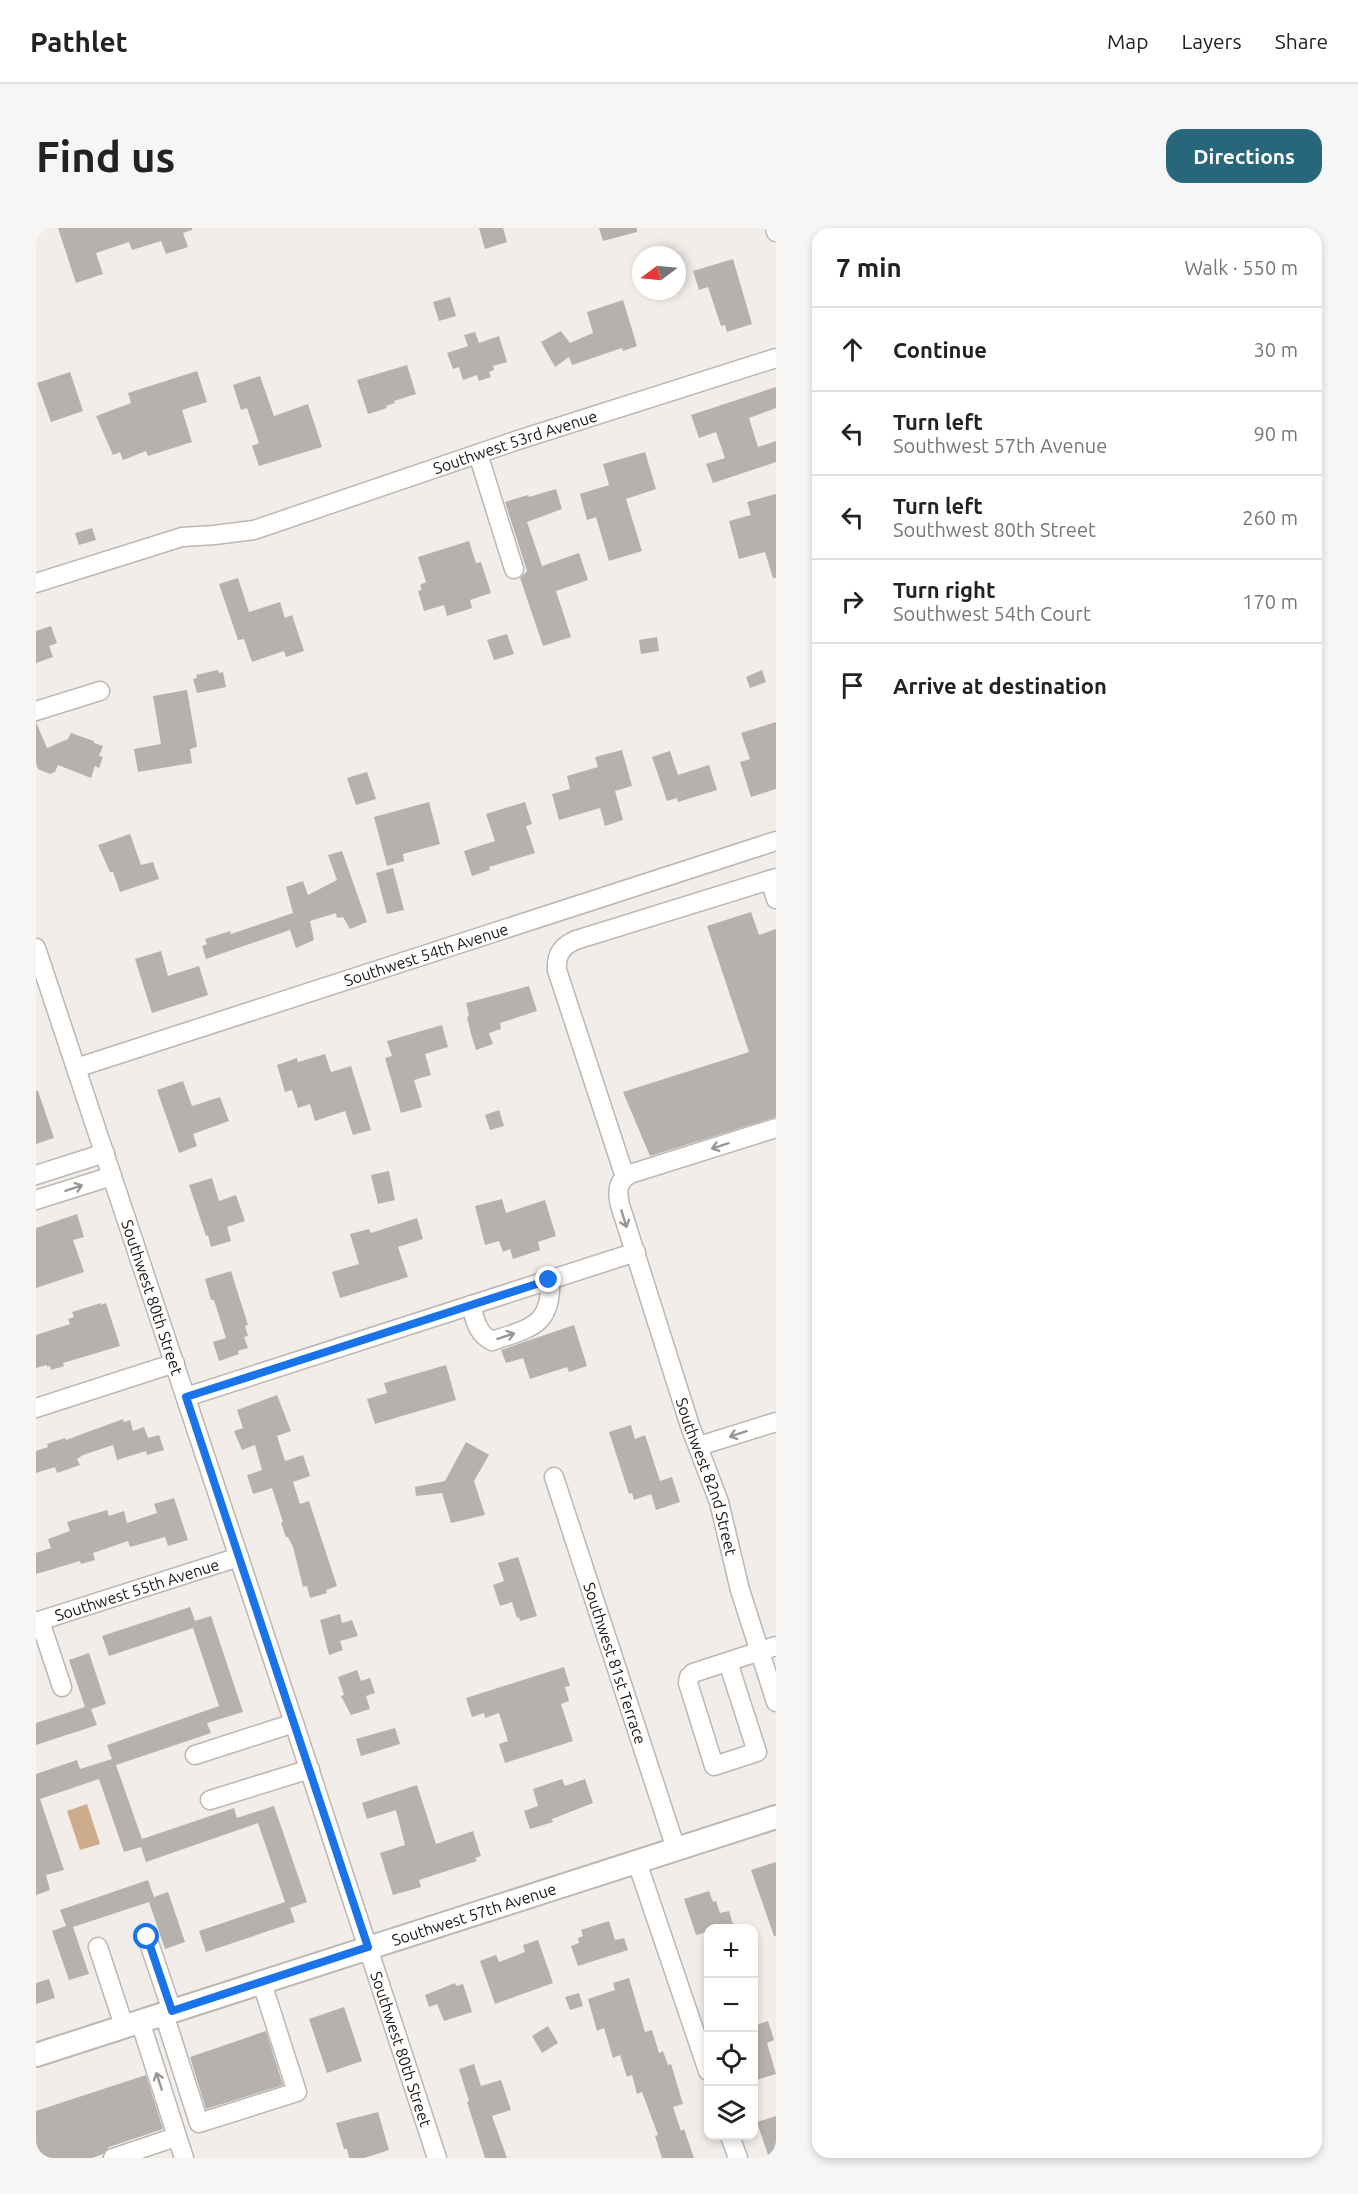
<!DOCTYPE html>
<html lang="en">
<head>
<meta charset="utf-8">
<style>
	:root { --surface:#fff; --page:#f6f6f6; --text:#222; --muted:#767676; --line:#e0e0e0; --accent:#28667c }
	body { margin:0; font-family:Ubuntu,sans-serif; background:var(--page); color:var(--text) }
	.controls { position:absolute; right:18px; bottom:18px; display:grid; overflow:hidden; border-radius:12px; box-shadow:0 3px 9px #0003 }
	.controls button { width:54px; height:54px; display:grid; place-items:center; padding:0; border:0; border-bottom:2px solid var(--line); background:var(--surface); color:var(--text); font:30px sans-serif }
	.compass { position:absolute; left:596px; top:18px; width:54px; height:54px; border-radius:50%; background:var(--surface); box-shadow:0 3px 9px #0003; rotate:254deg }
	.stop { position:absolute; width:18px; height:18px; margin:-14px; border:4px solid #1a73e8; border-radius:50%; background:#fff }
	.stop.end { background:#1a73e8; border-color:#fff; box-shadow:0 2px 6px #0008 }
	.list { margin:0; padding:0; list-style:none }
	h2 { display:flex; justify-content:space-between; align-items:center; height:78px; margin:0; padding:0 24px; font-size:26px }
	h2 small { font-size:20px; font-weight:400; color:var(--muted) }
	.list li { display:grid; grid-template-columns:39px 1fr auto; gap:18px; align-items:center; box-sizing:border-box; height:84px; padding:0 24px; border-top:2px solid var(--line) }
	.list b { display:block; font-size:22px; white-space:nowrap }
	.list p { margin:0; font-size:20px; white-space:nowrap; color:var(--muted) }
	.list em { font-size:20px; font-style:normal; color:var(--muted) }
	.icon { flex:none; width:33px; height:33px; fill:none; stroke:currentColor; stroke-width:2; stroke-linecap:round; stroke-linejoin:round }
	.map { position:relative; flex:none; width:740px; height:1930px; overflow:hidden; border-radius:18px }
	header { display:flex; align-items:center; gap:36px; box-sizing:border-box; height:84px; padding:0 30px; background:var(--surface); border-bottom:2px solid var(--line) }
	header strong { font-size:28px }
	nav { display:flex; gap:33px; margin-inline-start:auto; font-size:21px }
	.intro { display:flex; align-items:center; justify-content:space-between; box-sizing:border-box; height:144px; padding:0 36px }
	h1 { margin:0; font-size:42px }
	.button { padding:15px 27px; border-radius:18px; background:var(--accent); color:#fff; font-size:21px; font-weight:700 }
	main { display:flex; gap:36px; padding:0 36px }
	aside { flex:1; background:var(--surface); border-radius:18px; box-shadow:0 3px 9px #0003 }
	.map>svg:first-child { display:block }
</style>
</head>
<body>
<header>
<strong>Pathlet</strong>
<nav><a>Map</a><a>Layers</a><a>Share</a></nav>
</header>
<div class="intro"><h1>Find us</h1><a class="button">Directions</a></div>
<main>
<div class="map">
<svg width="740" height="1930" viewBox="0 0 740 1930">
	<rect width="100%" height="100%" fill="#f2ede8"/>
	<path fill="#cdac8b" d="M 51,1576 L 64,1616 L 44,1622 L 31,1583 Z"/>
	<path fill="#b7b1ad" d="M 22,0 L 156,0 L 156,2 L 147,5 L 152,19 L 130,26 L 125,13 L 96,22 L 93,14 L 60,25 L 67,46 L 40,55 Z
		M 443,0 L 467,0 L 471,14 L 449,21 Z
		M 563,0 L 601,0 L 601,4 L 567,13 Z
		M 697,31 L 716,96 L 691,104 L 689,97 L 685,98 L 672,59 L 663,62 L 657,43 Z
		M 414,69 L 420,88 L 403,93 L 397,74 Z
		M 587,72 L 601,118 L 587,123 L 586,120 L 536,137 L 533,129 L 519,139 L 505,114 L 525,103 L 534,115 L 557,105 L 551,84 Z
		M 439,104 L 443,115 L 463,108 L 471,134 L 457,138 L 458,142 L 453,144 L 455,149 L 443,153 L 441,147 L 427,152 L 423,139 L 417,141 L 411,125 L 432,118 L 428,107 Z
		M 371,137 L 380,166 L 358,173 L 359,175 L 350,178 L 351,180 L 332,186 L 321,152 Z
		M 161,143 L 171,174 L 146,182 L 156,214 L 112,228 L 110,223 L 87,232 L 84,224 L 77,227 L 60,188 L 95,175 L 92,165 Z
		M 34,144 L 47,183 L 15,194 L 1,155 Z
		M 224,148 L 238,188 L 272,176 L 286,219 L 223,238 L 216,218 L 223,215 L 211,180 L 205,182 L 197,157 Z
		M 740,159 L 740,180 L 713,190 L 722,219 L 740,213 L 740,234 L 677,255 L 670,236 L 689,230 L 680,204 L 663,210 L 655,187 Z
		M 609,224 L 620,261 L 590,271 L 606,323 L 573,333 L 560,289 L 551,292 L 544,266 L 573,257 L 567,236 Z
		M 520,261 L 526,281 L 491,294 L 506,338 L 543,325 L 552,352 L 520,363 L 535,409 L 507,418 L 484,350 L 491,343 L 469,274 L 492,267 L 493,269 Z
		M 740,266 L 740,350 L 737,350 L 729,324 L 703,331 L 693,293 L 715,287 L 711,274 Z
		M 56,300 L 60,312 L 43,317 L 39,305 Z
		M 433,313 L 440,335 L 445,334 L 455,365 L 434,372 L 436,380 L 411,388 L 408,377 L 388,383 L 382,363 L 386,362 L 384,357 L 390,354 L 382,329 Z
		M 202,350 L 213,384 L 244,374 L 249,390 L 256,387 L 268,423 L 250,429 L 248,423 L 216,434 L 208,411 L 202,412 L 183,356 Z
		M 15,398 L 21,415 L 13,418 L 17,429 L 0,435 L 0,403 Z
		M 471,406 L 478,426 L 458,432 L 451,412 Z
		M 621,409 L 623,423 L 605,426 L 603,412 Z
		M 182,442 L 183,445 L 187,444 L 190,459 L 161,465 L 157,451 L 161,450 L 160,447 Z
		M 726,442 L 730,454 L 714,460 L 710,449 Z
		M 151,462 L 161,519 L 154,521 L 156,535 L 102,544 L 98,521 L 125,516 L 117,468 Z
		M 0,494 L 11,520 L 32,511 L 35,505 L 58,513 L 58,515 L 67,518 L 63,528 L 67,529 L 63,540 L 59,538 L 55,550 L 22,537 L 19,544 L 14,546 L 2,541 L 0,535 Z
		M 740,494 L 740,561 L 715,569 L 704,534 L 714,531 L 705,505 Z
		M 586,522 L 596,558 L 579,563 L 587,592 L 569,598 L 564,580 L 523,592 L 516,566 L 534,561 L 531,548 L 562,539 L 559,529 Z
		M 634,523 L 642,547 L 673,537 L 681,562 L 642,574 L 641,570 L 631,573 L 616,529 Z
		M 331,544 L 340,571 L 320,577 L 311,550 Z
		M 393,574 L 404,616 L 367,626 L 368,633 L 351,638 L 338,589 Z
		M 489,574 L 496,596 L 490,598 L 499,625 L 453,639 L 454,642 L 436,648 L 428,623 L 459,613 L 450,586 Z
		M 94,606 L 105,637 L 117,634 L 123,651 L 84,664 L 77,644 L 74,644 L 62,617 Z
		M 306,623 L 331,694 L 314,701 L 307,689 L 301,690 L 300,685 L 274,693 L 278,712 L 260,720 L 254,702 L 170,731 L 166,718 L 171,716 L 169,711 L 194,703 L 195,706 L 257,685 L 250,659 L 267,653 L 272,667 L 301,652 L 292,627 Z
		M 357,640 L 368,682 L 351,686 L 340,645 Z
		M 715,684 L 723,707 L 740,701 L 740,889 L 614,928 L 587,864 L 713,824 L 671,698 Z
		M 125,723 L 132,748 L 163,738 L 172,767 L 116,785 L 99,731 Z
		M 493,758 L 501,783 L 464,795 L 465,801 L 453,805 L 457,816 L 440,822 L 435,806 L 431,789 L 433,788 L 430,775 Z
		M 406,797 L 412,819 L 389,826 L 395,847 L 378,852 L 386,879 L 365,885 L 349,830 L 356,828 L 351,813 Z
		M 289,826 L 295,844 L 315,838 L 335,902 L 317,907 L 309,883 L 279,893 L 274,876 L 262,880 L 256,862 L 249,864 L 241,837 L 261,830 L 262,834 Z
		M 147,853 L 156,878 L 184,869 L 193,893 L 157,906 L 161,918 L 143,925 L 121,862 Z
		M 0,863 L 2,863 L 18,910 L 0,916 Z
		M 463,882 L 468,898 L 454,902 L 449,887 Z
		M 353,943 L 359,972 L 342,976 L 335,947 Z
		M 176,950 L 183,973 L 200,967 L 209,993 L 191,999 L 195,1013 L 175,1019 L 172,1007 L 170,1008 L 153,957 Z
		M 466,971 L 470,985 L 509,972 L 520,1008 L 502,1014 L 504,1022 L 477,1031 L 474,1021 L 467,1024 L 463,1013 L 449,1017 L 439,978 Z
		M 41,986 L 48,1009 L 37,1012 L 48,1044 L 0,1060 L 0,1000 Z
		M 381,990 L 387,1011 L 362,1019 L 372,1049 L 304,1070 L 296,1044 L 323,1036 L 314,1006 L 333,1001 L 335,1005 Z
		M 195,1043 L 212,1097 L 209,1098 L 212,1108 L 208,1109 L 212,1120 L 202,1123 L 203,1126 L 183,1133 L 177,1114 L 190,1110 L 178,1072 L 175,1072 L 169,1051 Z
		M 65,1075 L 65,1077 L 70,1075 L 84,1118 L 27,1135 L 28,1138 L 15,1142 L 14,1138 L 11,1139 L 11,1137 L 0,1140 L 0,1107 L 34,1096 L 32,1091 L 38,1089 L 36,1084 Z
		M 538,1097 L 551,1138 L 533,1144 L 531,1139 L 494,1151 L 487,1130 L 470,1135 L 465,1122 Z
		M 410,1137 L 420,1172 L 339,1196 L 331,1171 L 351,1165 L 348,1155 Z
		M 241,1167 L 255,1203 L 241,1208 L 249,1233 L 267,1227 L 274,1248 L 257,1254 L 264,1276 L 273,1273 L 301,1358 L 290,1362 L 291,1365 L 274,1370 L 271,1358 L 267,1359 L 257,1319 L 252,1309 L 250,1309 L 245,1295 L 247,1294 L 236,1260 L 217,1266 L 211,1247 L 226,1242 L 219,1217 L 206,1222 L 198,1203 L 207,1200 L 201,1182 Z
		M 87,1191 L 88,1194 L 94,1192 L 97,1203 L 108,1199 L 112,1210 L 123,1207 L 128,1222 L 111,1227 L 110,1223 L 81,1232 L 77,1217 L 47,1227 L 41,1231 L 44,1237 L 21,1245 L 19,1239 L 0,1245 L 0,1223 L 12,1219 L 11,1216 L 29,1210 L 30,1212 Z
		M 595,1197 L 599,1211 L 609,1207 L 624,1253 L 636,1249 L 644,1274 L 620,1282 L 615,1266 L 598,1272 L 596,1265 L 593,1266 L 573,1204 Z
		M 430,1214 L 453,1227 L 438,1253 L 449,1287 L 415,1295 L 406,1265 L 380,1268 L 379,1259 L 409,1253 Z
		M 138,1270 L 152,1312 L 132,1318 L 129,1309 L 94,1319 L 92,1313 L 57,1325 L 59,1332 L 45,1336 L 44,1333 L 0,1346 L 0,1325 L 15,1320 L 12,1311 L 34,1303 L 31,1294 L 71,1282 L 73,1288 L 88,1283 L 91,1295 L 121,1285 L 118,1276 Z
		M 482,1329 L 501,1388 L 484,1393 L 483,1389 L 481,1390 L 476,1374 L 464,1378 L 457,1357 L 468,1353 L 462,1335 Z
		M 154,1379 L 159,1393 L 175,1388 L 207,1484 L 171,1495 L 175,1505 L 80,1537 L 106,1611 L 198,1580 L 201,1590 L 238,1578 L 271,1674 L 254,1680 L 259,1694 L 170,1724 L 163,1703 L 249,1674 L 222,1595 L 110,1634 L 105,1619 L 88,1624 L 63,1551 L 4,1571 L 28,1642 L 10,1647 L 14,1662 L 0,1667 L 0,1546 L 41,1532 L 44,1541 L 76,1531 L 71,1517 L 183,1478 L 157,1400 L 73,1428 L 66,1408 Z
		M 304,1386 L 306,1395 L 316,1392 L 322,1408 L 304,1413 L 307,1422 L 293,1427 L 284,1392 Z
		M 53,1425 L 70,1476 L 55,1481 L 61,1497 L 0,1517 L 0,1495 L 49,1479 L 33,1432 Z
		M 528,1439 L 534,1458 L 529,1459 L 533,1473 L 525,1476 L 537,1513 L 469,1535 L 463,1516 L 472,1513 L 463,1485 L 449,1490 L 448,1485 L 436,1489 L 430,1470 Z
		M 321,1442 L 325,1453 L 334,1450 L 339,1465 L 330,1468 L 334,1481 L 315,1487 L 305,1468 L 308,1467 L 302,1449 Z
		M 359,1500 L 364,1516 L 325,1528 L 320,1511 Z
		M 526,1551 L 529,1558 L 549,1551 L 557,1575 L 516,1591 L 517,1594 L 494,1601 L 488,1583 L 502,1578 L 497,1561 Z
		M 381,1557 L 400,1616 L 437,1603 L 445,1628 L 439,1630 L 441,1633 L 383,1652 L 385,1659 L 357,1667 L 344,1625 L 369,1617 L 360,1582 L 331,1591 L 326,1575 Z
		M 740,1634 L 740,1708 L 738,1708 L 715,1642 Z
		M 112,1652 L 118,1669 L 132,1664 L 149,1714 L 129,1721 L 113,1674 L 37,1699 L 53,1746 L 33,1752 L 16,1703 L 30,1698 L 24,1682 Z
		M 673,1663 L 677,1674 L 680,1673 L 684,1685 L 693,1683 L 697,1696 L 682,1701 L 672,1701 L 672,1704 L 660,1707 L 648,1671 Z
		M 573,1693 L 579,1712 L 588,1710 L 592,1722 L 542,1738 L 535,1718 L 543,1715 L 542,1710 L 547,1708 L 545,1702 Z
		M 502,1712 L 517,1755 L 459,1776 L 444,1733 L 460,1727 L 463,1734 L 489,1724 L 487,1717 Z
		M 593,1750 L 609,1804 L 616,1802 L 623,1825 L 627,1823 L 632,1837 L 635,1836 L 647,1876 L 637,1879 L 645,1903 L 648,1901 L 658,1930 L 626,1930 L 619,1908 L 622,1907 L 606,1864 L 601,1866 L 596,1847 L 591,1849 L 584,1827 L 577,1830 L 568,1800 L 561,1803 L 552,1771 L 579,1762 L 577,1755 Z
		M 13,1751 L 19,1770 L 0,1776 L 0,1755 Z
		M 419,1755 L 420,1758 L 427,1756 L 436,1784 L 408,1793 L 401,1776 L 393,1779 L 389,1767 Z
		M 543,1765 L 547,1778 L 534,1782 L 529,1769 Z
		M 308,1779 L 326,1833 L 291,1845 L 273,1791 Z
		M 732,1793 L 738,1812 L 731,1815 L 740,1846 L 717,1853 L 717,1798 Z
		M 512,1798 L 522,1815 L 506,1825 L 496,1808 Z
		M 230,1803 L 247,1857 L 170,1881 L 154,1829 Z
		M 438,1836 L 445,1858 L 465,1852 L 475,1882 L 456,1888 L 471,1930 L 449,1930 L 431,1874 L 433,1873 L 423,1841 Z
		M 110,1847 L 127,1901 L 73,1919 L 67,1926 L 56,1930 L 0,1930 L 0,1883 Z
		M 342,1884 L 353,1922 L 328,1930 L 313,1930 L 311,1921 L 308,1921 L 300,1895 Z
		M 740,1888 L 740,1930 L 733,1930 L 721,1894 Z"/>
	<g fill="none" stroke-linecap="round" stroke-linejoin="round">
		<g stroke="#bcb7b2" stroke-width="21">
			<g id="minor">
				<path d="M 739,0 L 740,4"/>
				<path d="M 442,226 L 478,341"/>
				<path id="s1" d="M 0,355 L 146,309 L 178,307 L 218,302 L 482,212 L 740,130"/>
				<path d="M 0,483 L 64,463"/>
				<path d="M 734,652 L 740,671"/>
				<path id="s2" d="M 0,720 L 258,1495 L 401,1930"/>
				<path id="s3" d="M 40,840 L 740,613"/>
				<path id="s4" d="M 740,900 L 594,946 C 581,953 581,964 584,977 L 654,1198 L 683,1274 L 704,1362 L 740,1474"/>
				<path d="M 0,947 L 69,925"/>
				<path d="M 589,949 L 521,742 C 520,726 526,718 540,712 L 740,650"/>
				<path d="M 0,972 L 76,948"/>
				<path d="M 435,1077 C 439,1091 441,1106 456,1113 C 494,1100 516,1098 514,1052"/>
				<path d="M 150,1169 L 600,1024"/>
				<path d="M 0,1180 L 139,1135"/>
				<path d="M 663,1218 L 740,1194"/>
				<path id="s5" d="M 518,1249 L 640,1621"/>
				<path d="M 4,1393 L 26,1459"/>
				<path id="s6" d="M 0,1394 L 203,1329"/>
				<path d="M 692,1434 L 721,1524 L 678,1538 L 652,1455 L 653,1449 L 657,1445 L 740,1418"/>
				<path d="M 159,1527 L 258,1495"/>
				<path d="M 174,1572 L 274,1541"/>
				<path d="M 601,1634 L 672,1843"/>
				<path d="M 111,1709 L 136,1783"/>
				<path d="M 62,1719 L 88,1798"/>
				<path d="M 128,1786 L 163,1895 L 261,1864 L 226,1755"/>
				<path d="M 104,1793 L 148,1930"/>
				<path d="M 694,1908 L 702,1930"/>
				<path d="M 77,1930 L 140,1909"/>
			</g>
		</g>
		<g stroke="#bcb7b2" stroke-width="26">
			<g id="major">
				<path id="s7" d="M 0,1827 L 740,1589"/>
			</g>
		</g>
		<use href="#minor" stroke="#fff" stroke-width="18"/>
		<use href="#major" stroke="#fff" stroke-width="22"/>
	</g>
	<defs><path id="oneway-shaft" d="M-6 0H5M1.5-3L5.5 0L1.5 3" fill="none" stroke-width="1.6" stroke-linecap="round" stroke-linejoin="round" transform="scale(1.5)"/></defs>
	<g stroke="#989796">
		<use href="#oneway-shaft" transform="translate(684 918) rotate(162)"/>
		<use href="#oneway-shaft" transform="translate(38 960) rotate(-18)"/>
		<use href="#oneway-shaft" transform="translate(588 991) rotate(73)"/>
		<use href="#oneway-shaft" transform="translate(470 1108) rotate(-18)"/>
		<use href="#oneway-shaft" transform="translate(702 1206) rotate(162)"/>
		<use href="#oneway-shaft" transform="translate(123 1853) rotate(-108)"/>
	</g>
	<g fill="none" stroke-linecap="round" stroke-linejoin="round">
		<path stroke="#1a73e8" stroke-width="8" d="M 111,1709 L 136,1783 L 332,1719 L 150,1169 L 513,1052"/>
	</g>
	<g text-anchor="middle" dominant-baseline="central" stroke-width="4.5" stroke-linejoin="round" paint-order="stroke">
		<g font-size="16" fill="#191715" stroke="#f2ede8">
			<text stroke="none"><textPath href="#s1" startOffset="501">Southwest 53rd Avenue</textPath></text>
			<text stroke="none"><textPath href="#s3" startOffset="368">Southwest 54th Avenue</textPath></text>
			<text stroke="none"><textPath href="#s2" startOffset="368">Southwest 80th Street</textPath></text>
			<text stroke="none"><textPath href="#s4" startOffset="474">Southwest 82nd Street</textPath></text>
			<text stroke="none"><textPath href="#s6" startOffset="106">Southwest 55th Avenue</textPath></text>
			<text stroke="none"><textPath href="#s5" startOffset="196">Southwest 81st Terrace</textPath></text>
			<text stroke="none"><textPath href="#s7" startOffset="460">Southwest 57th Avenue</textPath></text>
			<text stroke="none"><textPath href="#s2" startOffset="1160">Southwest 80th Street</textPath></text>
		</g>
	</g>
</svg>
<div class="controls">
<button>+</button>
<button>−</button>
<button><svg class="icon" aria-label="locate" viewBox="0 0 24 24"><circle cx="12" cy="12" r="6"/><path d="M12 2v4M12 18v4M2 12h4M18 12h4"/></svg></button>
<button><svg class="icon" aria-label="layers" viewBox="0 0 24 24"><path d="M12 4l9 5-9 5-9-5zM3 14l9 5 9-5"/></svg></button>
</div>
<svg class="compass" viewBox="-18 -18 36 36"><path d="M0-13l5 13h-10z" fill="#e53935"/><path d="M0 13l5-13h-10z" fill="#767676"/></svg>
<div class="stop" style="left:111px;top:1709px"></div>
<div class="stop end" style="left:513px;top:1052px"></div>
</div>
<aside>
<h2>7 min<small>Walk · 550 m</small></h2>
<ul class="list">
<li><svg class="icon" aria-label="ahead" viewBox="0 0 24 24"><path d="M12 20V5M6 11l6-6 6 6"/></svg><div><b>Continue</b></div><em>30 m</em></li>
<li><svg class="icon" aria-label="left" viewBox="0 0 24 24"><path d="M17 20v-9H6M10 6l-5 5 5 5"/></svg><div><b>Turn left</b><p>Southwest 57th Avenue</p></div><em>90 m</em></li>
<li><svg class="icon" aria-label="left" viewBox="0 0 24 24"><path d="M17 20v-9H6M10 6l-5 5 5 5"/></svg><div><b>Turn left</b><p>Southwest 80th Street</p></div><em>260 m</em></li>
<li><svg class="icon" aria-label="right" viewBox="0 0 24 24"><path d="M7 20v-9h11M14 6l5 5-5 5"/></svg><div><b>Turn right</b><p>Southwest 54th Court</p></div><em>170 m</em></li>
<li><svg class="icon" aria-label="arrive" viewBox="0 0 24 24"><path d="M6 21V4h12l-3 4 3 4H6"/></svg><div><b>Arrive at destination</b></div></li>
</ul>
</aside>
</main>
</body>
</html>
